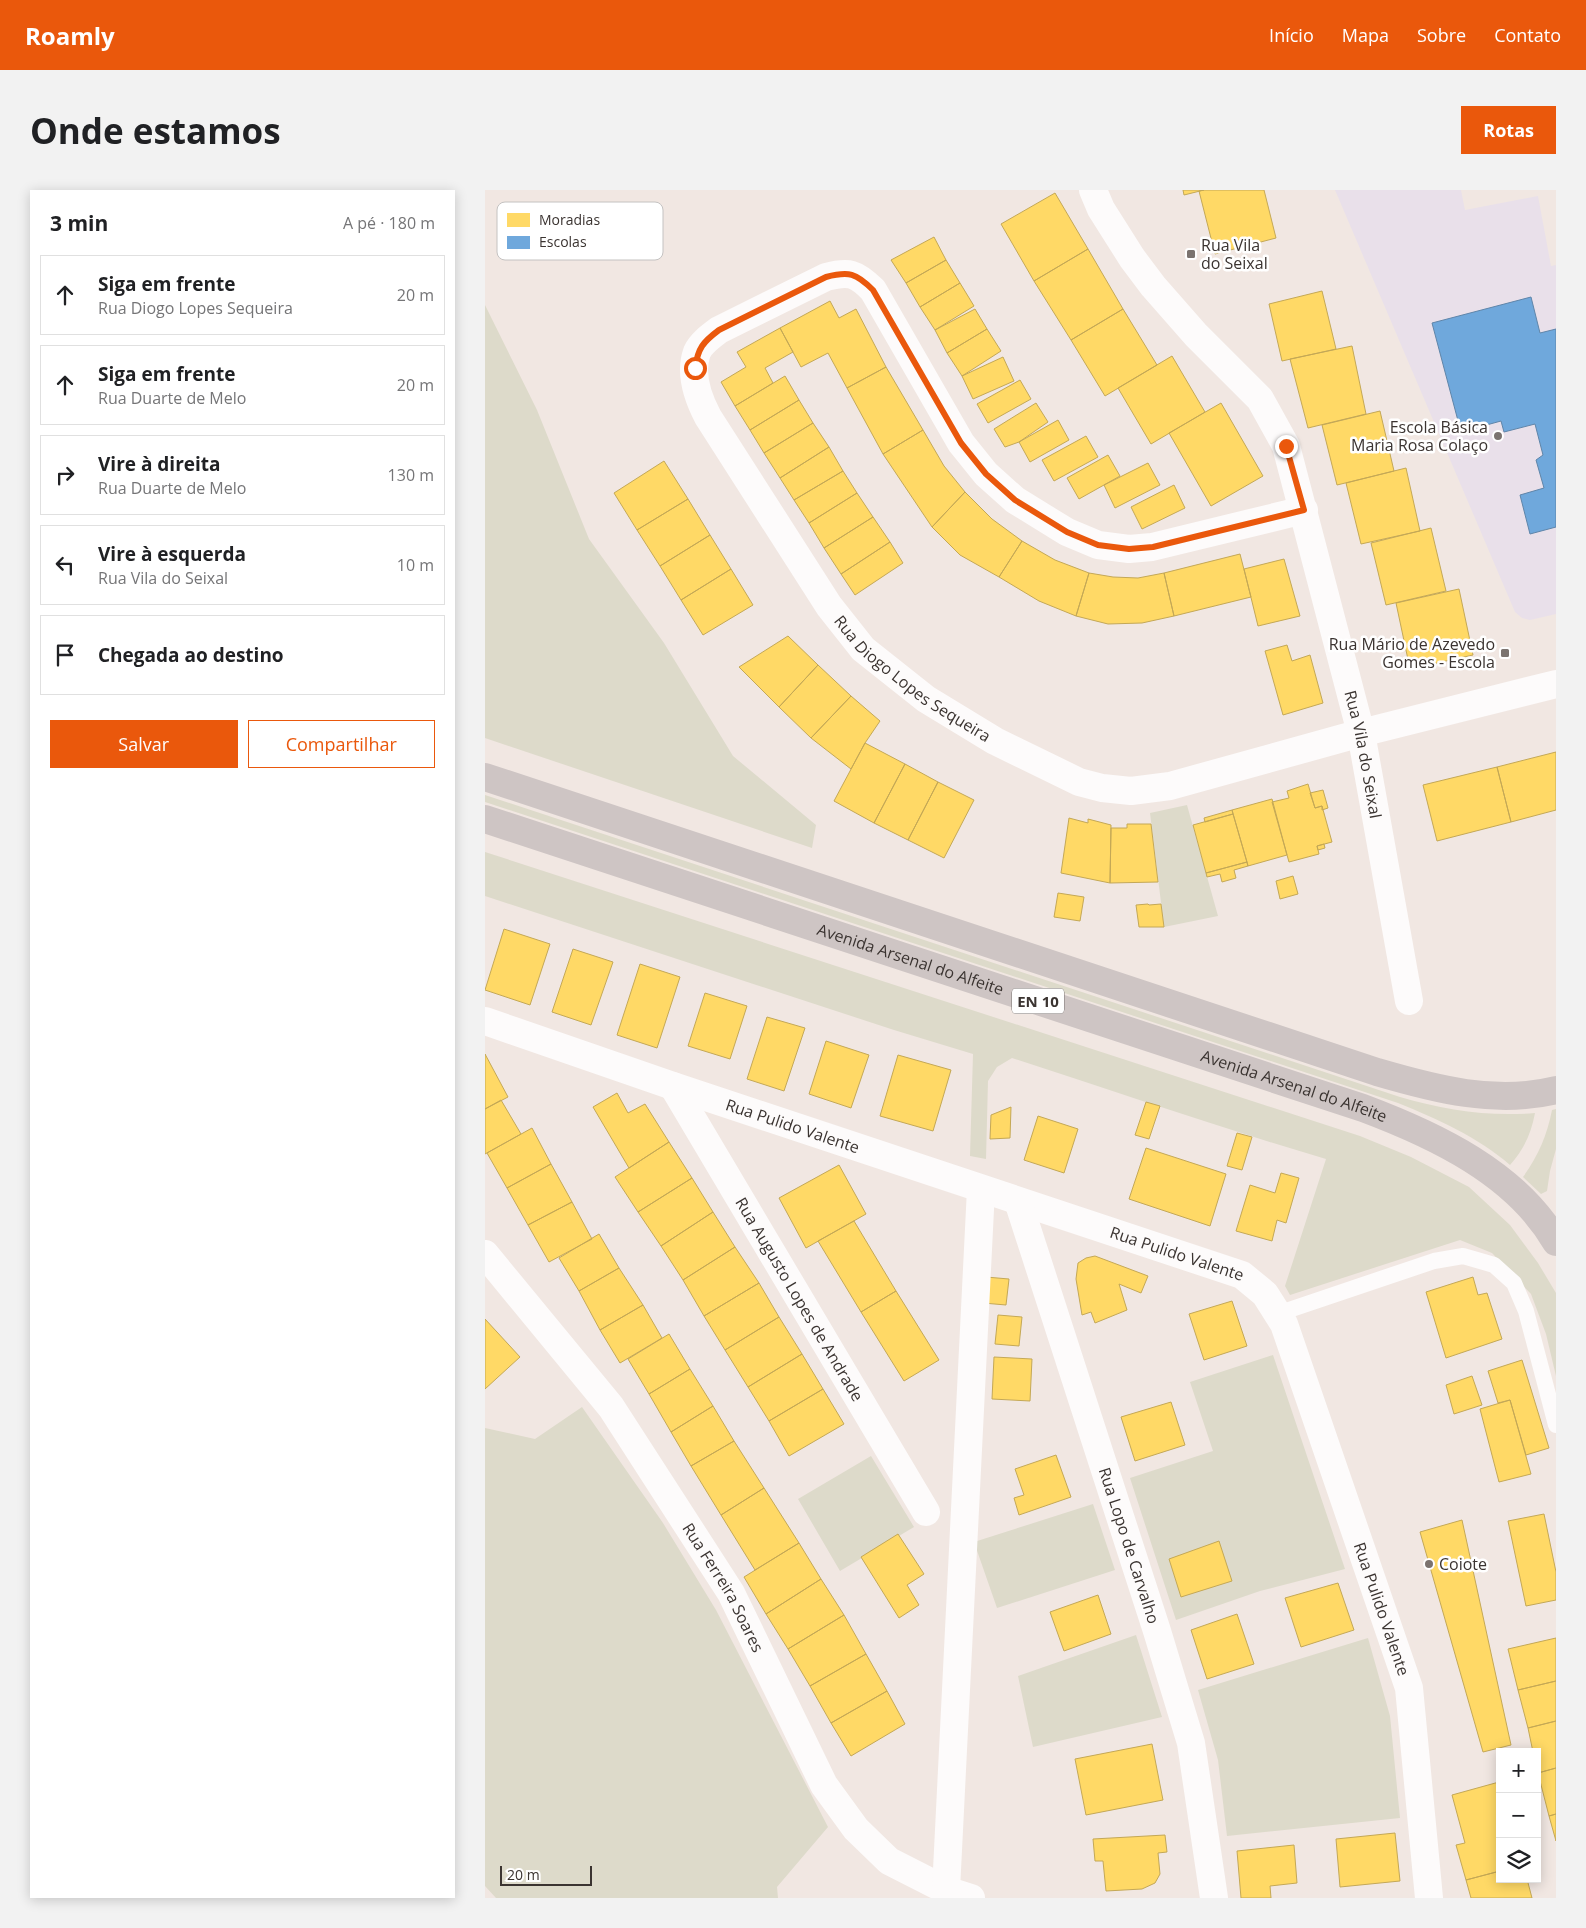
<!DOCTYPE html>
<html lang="pt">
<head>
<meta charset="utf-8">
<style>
	:root { --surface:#fff; --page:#f2f2f2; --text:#202124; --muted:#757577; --line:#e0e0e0; --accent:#ea580c }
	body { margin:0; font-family:"Open Sans",sans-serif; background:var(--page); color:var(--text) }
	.controls { position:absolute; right:15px; bottom:15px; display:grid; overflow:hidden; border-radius:0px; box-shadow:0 2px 12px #0003 }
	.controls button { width:45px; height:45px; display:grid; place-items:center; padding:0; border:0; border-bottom:1px solid var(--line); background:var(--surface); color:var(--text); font:25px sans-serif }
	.scale { position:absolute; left:15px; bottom:12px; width:92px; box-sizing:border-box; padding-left:5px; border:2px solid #3b3431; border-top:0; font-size:14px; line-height:18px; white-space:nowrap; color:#3b3431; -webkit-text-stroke:4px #fff; paint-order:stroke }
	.stop { position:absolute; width:15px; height:15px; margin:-11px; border:4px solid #ea580c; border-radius:50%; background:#fff }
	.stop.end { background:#ea580c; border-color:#fff; box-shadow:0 1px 5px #0008 }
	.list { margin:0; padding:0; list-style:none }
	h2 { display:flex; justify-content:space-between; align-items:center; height:65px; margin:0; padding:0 20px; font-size:21px }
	h2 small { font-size:16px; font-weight:400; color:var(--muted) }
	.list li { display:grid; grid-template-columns:32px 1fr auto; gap:15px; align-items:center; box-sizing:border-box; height:80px; margin:0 10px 10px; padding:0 10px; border:1px solid var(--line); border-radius:0px }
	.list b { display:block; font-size:19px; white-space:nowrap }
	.list p { margin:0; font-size:16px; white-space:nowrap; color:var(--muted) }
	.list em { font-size:16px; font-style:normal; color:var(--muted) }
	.actions { display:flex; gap:10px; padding:15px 20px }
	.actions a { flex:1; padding:11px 0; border:1px solid var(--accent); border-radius:0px; text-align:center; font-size:18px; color:var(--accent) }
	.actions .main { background:var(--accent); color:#fff }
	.icon { flex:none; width:28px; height:28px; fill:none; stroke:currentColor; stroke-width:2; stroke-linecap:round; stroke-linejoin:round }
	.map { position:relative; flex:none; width:1071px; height:1708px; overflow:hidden; border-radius:0px }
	header { display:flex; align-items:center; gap:30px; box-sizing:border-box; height:70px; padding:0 25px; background:var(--accent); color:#fff }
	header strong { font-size:24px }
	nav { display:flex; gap:28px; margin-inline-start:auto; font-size:18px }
	.intro { display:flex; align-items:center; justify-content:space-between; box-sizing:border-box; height:120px; padding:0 30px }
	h1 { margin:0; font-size:35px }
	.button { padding:12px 22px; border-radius:0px; background:var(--accent); color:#fff; font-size:18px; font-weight:700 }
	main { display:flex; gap:30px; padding:0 30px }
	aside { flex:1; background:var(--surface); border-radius:0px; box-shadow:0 2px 12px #0003 }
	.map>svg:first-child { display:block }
</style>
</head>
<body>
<header>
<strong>Roamly</strong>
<nav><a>Início</a><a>Mapa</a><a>Sobre</a><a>Contato</a></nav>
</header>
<div class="intro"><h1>Onde estamos</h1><a class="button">Rotas</a></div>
<main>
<aside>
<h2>3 min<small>A pé · 180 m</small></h2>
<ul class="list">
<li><svg class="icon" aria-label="ahead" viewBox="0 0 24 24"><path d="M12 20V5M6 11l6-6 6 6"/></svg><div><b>Siga em frente</b><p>Rua Diogo Lopes Sequeira</p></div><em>20 m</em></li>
<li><svg class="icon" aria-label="ahead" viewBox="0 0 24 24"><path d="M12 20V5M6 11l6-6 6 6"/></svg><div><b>Siga em frente</b><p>Rua Duarte de Melo</p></div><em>20 m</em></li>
<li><svg class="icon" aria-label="right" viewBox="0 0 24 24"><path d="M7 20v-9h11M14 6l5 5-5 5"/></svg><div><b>Vire à direita</b><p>Rua Duarte de Melo</p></div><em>130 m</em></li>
<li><svg class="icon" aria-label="left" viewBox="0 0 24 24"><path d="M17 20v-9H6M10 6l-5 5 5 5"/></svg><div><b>Vire à esquerda</b><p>Rua Vila do Seixal</p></div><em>10 m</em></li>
<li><svg class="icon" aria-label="arrive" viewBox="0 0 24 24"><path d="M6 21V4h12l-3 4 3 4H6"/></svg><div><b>Chegada ao destino</b></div></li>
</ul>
<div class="actions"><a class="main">Salvar</a><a>Compartilhar</a></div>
</aside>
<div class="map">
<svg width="1071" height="1708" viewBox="0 0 1071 1708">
	<rect width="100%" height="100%" fill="#f1e7e2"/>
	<path fill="#e9e0ea" d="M 850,0 L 976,0 L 980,20 L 1053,6 L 1066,76 L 1071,75 L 1071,424 L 1045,430 L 1037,428 L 1030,422 Z"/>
	<path fill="#dddaca" d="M 0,115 L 52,220 L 104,349 L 179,453 L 248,566 L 331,635 L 327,658 L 0,548 Z
		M 0,605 L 915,907 C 959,920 1004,927 1050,923 C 1046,944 1039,959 1025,975 C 993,947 952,929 913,913 L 0,612 Z
		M 702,615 L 733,726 L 679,737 L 665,623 Z
		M 0,662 L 875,946 L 926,967 L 984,997 L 1025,1035 L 1053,1073 L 1071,1103 L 1071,1186 L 1061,1144 L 1046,1104 L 1007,1063 L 975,1050 L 805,1105 L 800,1096 L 841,969 C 736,938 632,902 527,868 L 512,877 L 503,891 L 501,969 L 485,966 L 488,864 L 409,840 L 0,706 Z
		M 1071,919 L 1071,959 L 1065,981 L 1062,1001 L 1056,1004 L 1038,987 C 1053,966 1062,946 1067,920 Z
		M 788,1165 L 860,1379 L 775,1401 L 691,1430 L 645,1288 L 728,1261 L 705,1192 Z
		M 97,1217 L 178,1333 L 231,1420 L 343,1637 L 292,1697 L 293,1708 L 11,1708 L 0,1696 L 0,1238 L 50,1249 Z
		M 386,1266 L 429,1337 L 355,1381 L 313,1309 Z
		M 608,1314 L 630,1380 L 512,1418 L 489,1352 Z
		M 651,1445 L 677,1527 L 548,1557 L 533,1486 Z
		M 883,1448 L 905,1526 L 915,1628 L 742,1646 L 733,1570 L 713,1500 Z"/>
	<path fill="#ffd966" stroke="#c4a856" d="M 698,0 L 719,0 L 699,5 Z
		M 719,0 L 779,0 L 791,48 L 730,64 L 714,1 Z
		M 570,3 L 603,59 L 549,91 L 516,34 Z
		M 449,47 L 461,70 L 421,93 L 406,70 Z
		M 603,59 L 638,119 L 586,150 L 549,91 Z
		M 461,70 L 475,93 L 435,117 L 421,93 Z
		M 475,93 L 489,116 L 450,140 L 435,117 Z
		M 837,101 L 851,159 L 797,171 L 784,114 Z
		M 345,111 L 354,128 L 371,119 L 401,177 L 362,198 L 343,163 L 316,177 L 295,138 Z
		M 490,119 L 502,139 L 462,163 L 450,140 Z
		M 638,119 L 672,175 L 620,206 L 586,150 Z
		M 295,138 L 308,162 L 280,178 L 288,193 L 250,216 L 236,192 L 261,177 L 252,162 Z
		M 502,139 L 516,161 L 477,186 L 462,163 Z
		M 867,156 L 881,224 L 823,238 L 805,169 Z
		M 687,166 L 720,222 L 666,254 L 633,198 Z
		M 518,167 L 529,191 L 488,209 L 477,186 Z
		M 401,177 L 438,240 L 398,264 L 362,198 Z
		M 300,186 L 314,210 L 265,240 L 250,216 Z
		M 535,190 L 546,209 L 503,233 L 492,214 Z
		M 314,210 L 328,233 L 279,263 L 265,240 Z
		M 551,213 L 563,232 L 534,252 L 520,257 L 509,239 Z
		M 736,213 L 778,286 L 726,316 L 684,243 Z
		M 895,221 L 909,281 L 852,295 L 837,235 Z
		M 573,230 L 584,250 L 545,272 L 534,252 Z
		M 328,233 L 344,257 L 295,288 L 279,263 Z
		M 438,240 L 459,276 L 480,302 L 447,337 L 398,264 Z
		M 601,246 L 613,267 L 569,291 L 557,270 Z
		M 344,257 L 358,281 L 309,310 L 295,288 Z
		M 623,265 L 635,286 L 594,309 L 582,288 Z
		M 179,271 L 203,309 L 152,340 L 129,303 Z
		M 663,273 L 675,295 L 630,318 L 619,295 Z
		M 921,278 L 935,341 L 876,354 L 861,293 Z
		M 358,281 L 372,303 L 324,333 L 309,310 Z
		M 689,295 L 700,318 L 657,339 L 646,317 Z
		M 480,302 L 507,329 L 537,351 L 514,387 L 475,365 L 447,337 Z
		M 372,303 L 388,327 L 339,358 L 324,333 Z
		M 203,309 L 225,345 L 175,376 L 152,340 Z
		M 388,327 L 405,352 L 356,384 L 339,358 Z
		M 946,338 L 961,401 L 901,415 L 886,353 Z
		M 225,345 L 246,379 L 196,410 L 175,376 Z
		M 537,351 L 570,370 L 604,383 L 591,426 L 554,411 L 514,387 Z
		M 405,352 L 418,373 L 370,405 L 356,384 Z
		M 755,364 L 766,407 L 689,426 L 679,383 Z
		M 799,369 L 815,426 L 773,436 L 759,379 Z
		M 246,379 L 268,415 L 218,445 L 196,410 Z
		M 604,383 L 628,387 L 653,388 L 679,383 L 689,426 L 657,433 L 623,434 L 591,426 Z
		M 974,399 L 988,465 L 925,479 L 911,413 Z
		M 303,446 L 333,475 L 294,517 L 254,477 Z
		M 802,455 L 807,471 L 825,465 L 838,513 L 798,525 L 780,461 Z
		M 333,475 L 366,506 L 326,548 L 294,517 Z
		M 366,506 L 395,531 L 380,553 L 366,579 L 326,548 Z
		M 380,553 L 420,574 L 389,633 L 349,611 Z
		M 1071,562 L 1071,620 L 1026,632 L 1012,577 Z
		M 420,574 L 453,592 L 423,650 L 389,633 Z
		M 1012,577 L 1026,632 L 952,651 L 938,595 Z
		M 453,592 L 489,610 L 459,668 L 423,650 Z
		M 823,594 L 830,618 L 837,616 L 847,652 L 832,656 L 834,664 L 804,672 L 787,612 L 804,608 L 802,601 Z
		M 838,600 L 843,618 L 837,620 L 837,616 L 830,618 L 825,603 Z
		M 787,609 L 802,665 L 763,676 L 747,620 Z
		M 747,620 L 748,624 L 720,632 L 719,628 Z
		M 748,624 L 762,672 L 721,683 L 708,635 Z
		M 584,628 L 603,633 L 603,629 L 626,635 L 625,693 L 576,683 Z
		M 642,634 L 666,634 L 673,692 L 625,693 L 626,638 L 642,638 Z
		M 839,654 L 840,658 L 833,660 L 832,656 Z
		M 762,672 L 763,676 L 749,680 L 751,688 L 737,692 L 735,684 L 722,687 L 721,683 Z
		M 808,686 L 813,704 L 795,709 L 791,691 Z
		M 573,703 L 599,707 L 595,731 L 569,727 Z
		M 663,714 L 664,715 L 676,714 L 679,737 L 654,737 L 651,715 Z
		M 19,739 L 65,754 L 45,815 L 0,800 Z
		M 88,759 L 128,772 L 106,835 L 67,822 Z
		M 155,774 L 195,787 L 172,858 L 132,845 Z
		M 220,803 L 262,816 L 245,869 L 203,856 Z
		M 282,827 L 320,838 L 299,901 L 262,889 Z
		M 341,851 L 384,865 L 366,918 L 324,904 Z
		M 0,864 L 23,907 L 0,919 Z
		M 413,865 L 466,880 L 448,941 L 395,926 Z
		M 132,903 L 143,923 L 160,914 L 184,952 L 144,978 L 108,917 Z
		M 16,910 L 36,944 L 0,964 L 0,919 Z
		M 661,912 L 675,916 L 664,949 L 650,945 Z
		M 526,917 L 525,948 L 505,949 L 506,925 Z
		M 553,926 L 593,939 L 579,983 L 539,970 Z
		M 47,938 L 66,974 L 22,998 L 2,963 Z
		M 752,943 L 767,947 L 757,980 L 742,976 Z
		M 184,952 L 207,988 L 153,1022 L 130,987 Z
		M 661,958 L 741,984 L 725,1036 L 644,1009 Z
		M 66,974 L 87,1012 L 43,1035 L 22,998 Z
		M 354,975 L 381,1024 L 321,1058 L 294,1008 Z
		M 796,983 L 814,988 L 801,1033 L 792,1030 L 787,1051 L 751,1041 L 765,995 L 790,1003 Z
		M 207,988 L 228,1022 L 176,1056 L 153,1022 Z
		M 87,1012 L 107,1049 L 64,1072 L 43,1035 Z
		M 228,1022 L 250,1057 L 198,1090 L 176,1056 Z
		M 369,1031 L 411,1101 L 376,1122 L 333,1051 Z
		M 114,1044 L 134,1078 L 94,1101 L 74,1068 Z
		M 250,1057 L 274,1093 L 219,1126 L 198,1090 Z
		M 610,1066 L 663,1086 L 656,1103 L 634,1094 L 642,1120 L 610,1133 L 606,1122 L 597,1125 L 591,1089 L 593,1073 L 601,1068 Z
		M 134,1078 L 158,1115 L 115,1140 L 94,1101 Z
		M 501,1087 L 524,1089 L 521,1115 L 498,1113 Z
		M 988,1087 L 993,1105 L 1002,1103 L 1017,1149 L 961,1168 L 941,1102 Z
		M 274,1093 L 294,1127 L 240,1160 L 219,1126 Z
		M 411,1101 L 454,1170 L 419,1191 L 376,1122 Z
		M 747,1111 L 762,1156 L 719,1170 L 704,1124 Z
		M 158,1115 L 177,1148 L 135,1173 L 115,1140 Z
		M 513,1125 L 537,1127 L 534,1156 L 510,1154 Z
		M 294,1127 L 317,1164 L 263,1197 L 240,1160 Z
		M 0,1129 L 35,1167 L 0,1199 Z
		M 184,1144 L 205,1179 L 164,1204 L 143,1169 Z
		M 317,1164 L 338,1199 L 284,1231 L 263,1197 Z
		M 509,1167 L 547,1169 L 545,1211 L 507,1209 Z
		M 1037,1170 L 1064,1258 L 1041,1265 L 1025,1210 L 1013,1213 L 1003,1181 Z
		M 205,1179 L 228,1216 L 186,1242 L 164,1204 Z
		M 987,1186 L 997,1215 L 969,1224 L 961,1195 Z
		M 338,1199 L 359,1234 L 304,1266 L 284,1231 Z
		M 1025,1210 L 1046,1284 L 1014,1292 L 995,1219 Z
		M 686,1212 L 700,1255 L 650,1271 L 636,1227 Z
		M 228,1216 L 249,1251 L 206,1276 L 186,1242 Z
		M 249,1251 L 279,1298 L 236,1325 L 206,1276 Z
		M 571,1265 L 586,1307 L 534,1325 L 529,1308 L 539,1305 L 530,1279 Z
		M 279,1298 L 314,1353 L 270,1380 L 236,1325 Z
		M 1059,1324 L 1071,1382 L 1071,1410 L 1041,1416 L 1023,1331 Z
		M 977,1330 L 1026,1555 L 998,1562 L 935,1342 Z
		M 413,1344 L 439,1384 L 422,1395 L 434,1415 L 414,1428 L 376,1367 Z
		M 734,1351 L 747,1391 L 696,1407 L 684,1369 Z
		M 314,1353 L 336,1389 L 281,1424 L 259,1387 Z
		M 336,1389 L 359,1425 L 303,1459 L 281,1424 Z
		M 853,1393 L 869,1440 L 816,1457 L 800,1408 Z
		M 613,1405 L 626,1444 L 579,1461 L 565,1422 Z
		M 752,1424 L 769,1474 L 722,1489 L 706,1440 Z
		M 359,1425 L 381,1464 L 325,1496 L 303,1459 Z
		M 1071,1448 L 1071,1491 L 1033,1500 L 1023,1459 Z
		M 381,1464 L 402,1501 L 346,1533 L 325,1496 Z
		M 1071,1491 L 1071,1531 L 1043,1538 L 1033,1500 Z
		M 402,1501 L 420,1534 L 366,1566 L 346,1533 Z
		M 1071,1531 L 1071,1578 L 1053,1583 L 1052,1562 L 1048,1562 L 1043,1538 Z
		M 667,1554 L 678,1610 L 601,1625 L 590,1569 Z
		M 1071,1578 L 1071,1624 L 1064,1626 L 1053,1583 Z
		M 1014,1592 L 1015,1634 L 1013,1635 L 1015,1643 L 1015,1681 L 981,1690 L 971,1655 L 980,1653 L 967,1605 Z
		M 1071,1624 L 1071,1651 L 1064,1626 Z
		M 910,1643 L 915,1691 L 855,1697 L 851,1649 Z
		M 680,1645 L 682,1662 L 673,1663 L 675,1684 L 670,1693 L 657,1699 L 621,1701 L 618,1671 L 610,1671 L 608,1649 Z
		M 809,1655 L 812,1693 L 785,1696 L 786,1708 L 756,1708 L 752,1661 Z
		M 1015,1681 L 1015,1689 L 1042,1689 L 1047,1708 L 986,1708 L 981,1690 Z"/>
	<path fill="#6fa8dc" stroke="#5f85a9" d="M 1046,107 L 1055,143 L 1071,139 L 1071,337 L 1045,344 L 1035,305 L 1059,298 L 1051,270 L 1058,265 L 1050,234 L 1019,242 L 1016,231 L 976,242 L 947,133 Z"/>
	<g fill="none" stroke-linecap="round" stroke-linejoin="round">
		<path stroke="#fdfbfb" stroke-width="16" d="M 792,1124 L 949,1071 L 978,1066 L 1009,1075 L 1029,1093 L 1041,1121 L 1071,1235"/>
		<g stroke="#fdfbfb" stroke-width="28">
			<path id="s1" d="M 608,0 L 616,19 L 647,68 L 668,96 L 711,145 L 775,209 L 801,256 L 876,543 L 924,811"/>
			<path id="s2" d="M 819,320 L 667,357 L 644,359 L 613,355 L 582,342 L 530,310 L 501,284 L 476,253 L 388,100 C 371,83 364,81 341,87 L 234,140 C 226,146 216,153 212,162 C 204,184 213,208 223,227 L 344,416 L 378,459 L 441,509 L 510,551 L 594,592 L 617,598 L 646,601 L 685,596 L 876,543 L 1071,494"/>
			<path id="s3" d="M 0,831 L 188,896 L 757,1085 L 780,1104 L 799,1134 L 924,1498 L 944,1708"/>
			<path id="s4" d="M 188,896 L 441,1322"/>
			<path id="s5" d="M 533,1011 L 672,1441 L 706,1553 L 729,1708"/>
			<path id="s6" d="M 0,1064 L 126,1217 L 246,1403 L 339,1595 L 371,1639 L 404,1671 L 461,1700 L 486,1708"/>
			<path d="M 461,1700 L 496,999"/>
		</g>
		<g stroke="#cec5c4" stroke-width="28">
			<path d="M 0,587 L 892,882 C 950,899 1011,915 1071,900"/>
			<path id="s7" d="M 0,629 L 878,918 C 950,945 1031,983 1071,1052"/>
		</g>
	</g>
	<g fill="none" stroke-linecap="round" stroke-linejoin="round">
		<path stroke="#ea580c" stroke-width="6" d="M 210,178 C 213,158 218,152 234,140 L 341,87 C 364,81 371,83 388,100 L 476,253 L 501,284 L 530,310 L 582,342 L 613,355 L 644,359 L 668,357 L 819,320 L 801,256"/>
	</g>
	<g fill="#7b736f" stroke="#fff" stroke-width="2">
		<rect x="701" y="59" width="10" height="10" rx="2.5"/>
		<circle cx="1013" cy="246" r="5"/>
		<rect x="1015" y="458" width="10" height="10" rx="2.5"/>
		<circle cx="944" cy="1374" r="5"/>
	</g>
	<g text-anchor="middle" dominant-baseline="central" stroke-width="5" stroke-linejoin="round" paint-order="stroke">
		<rect fill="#fff" stroke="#76716f" stroke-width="1" x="527" y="798.5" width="52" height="25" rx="4"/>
		<g font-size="15" font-weight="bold" fill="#3b3431">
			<text x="553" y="811">EN 10</text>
		</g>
		<g font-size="16" fill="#3b3431" stroke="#fff" text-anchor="start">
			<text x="716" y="55">Rua Vila<tspan x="716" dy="18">do Seixal</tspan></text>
			<text x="1003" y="237" text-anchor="end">Escola Básica<tspan x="1003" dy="18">Maria Rosa Colaço</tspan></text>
			<text x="1010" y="454" text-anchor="end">Rua Mário de Azevedo<tspan x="1010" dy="18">Gomes - Escola</tspan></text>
			<text x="954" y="1374">Coiote</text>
		</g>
		<g font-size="16" fill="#3b3431" stroke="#fff">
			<text stroke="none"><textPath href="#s2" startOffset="1168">Rua Diogo Lopes Sequeira</textPath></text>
			<text stroke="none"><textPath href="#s1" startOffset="641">Rua Vila do Seixal</textPath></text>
			<text stroke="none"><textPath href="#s7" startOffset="448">Avenida Arsenal do Alfeite</textPath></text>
			<text stroke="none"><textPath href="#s7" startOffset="852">Avenida Arsenal do Alfeite</textPath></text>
			<text stroke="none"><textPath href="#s3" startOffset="325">Rua Pulido Valente</textPath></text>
			<text stroke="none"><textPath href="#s3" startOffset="730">Rua Pulido Valente</textPath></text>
			<text stroke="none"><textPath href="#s4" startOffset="248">Rua Augusto Lopes de Andrade</textPath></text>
			<text stroke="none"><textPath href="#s5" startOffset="362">Rua Lopo de Carvalho</textPath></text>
			<text stroke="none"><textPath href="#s6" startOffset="411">Rua Ferreira Soares</textPath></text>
			<text stroke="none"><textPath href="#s3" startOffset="1165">Rua Pulido Valente</textPath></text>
		</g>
	</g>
	<rect x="12" y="12" width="166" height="58" rx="8" fill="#fff" stroke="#c4c2c1" stroke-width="1"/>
	<rect x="22" y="23" width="23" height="14" fill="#ffd966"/>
	<rect x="22" y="46" width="23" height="13" fill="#6fa8dc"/>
	<g font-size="14" fill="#3b3431">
		<text x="54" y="35">Moradias</text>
		<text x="54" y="57">Escolas</text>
	</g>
</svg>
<div class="controls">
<button>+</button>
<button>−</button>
<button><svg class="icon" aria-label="layers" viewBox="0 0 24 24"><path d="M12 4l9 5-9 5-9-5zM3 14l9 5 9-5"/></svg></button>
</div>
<div class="scale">20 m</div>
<div class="stop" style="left:210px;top:178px"></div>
<div class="stop end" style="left:801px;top:256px"></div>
</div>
</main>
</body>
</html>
